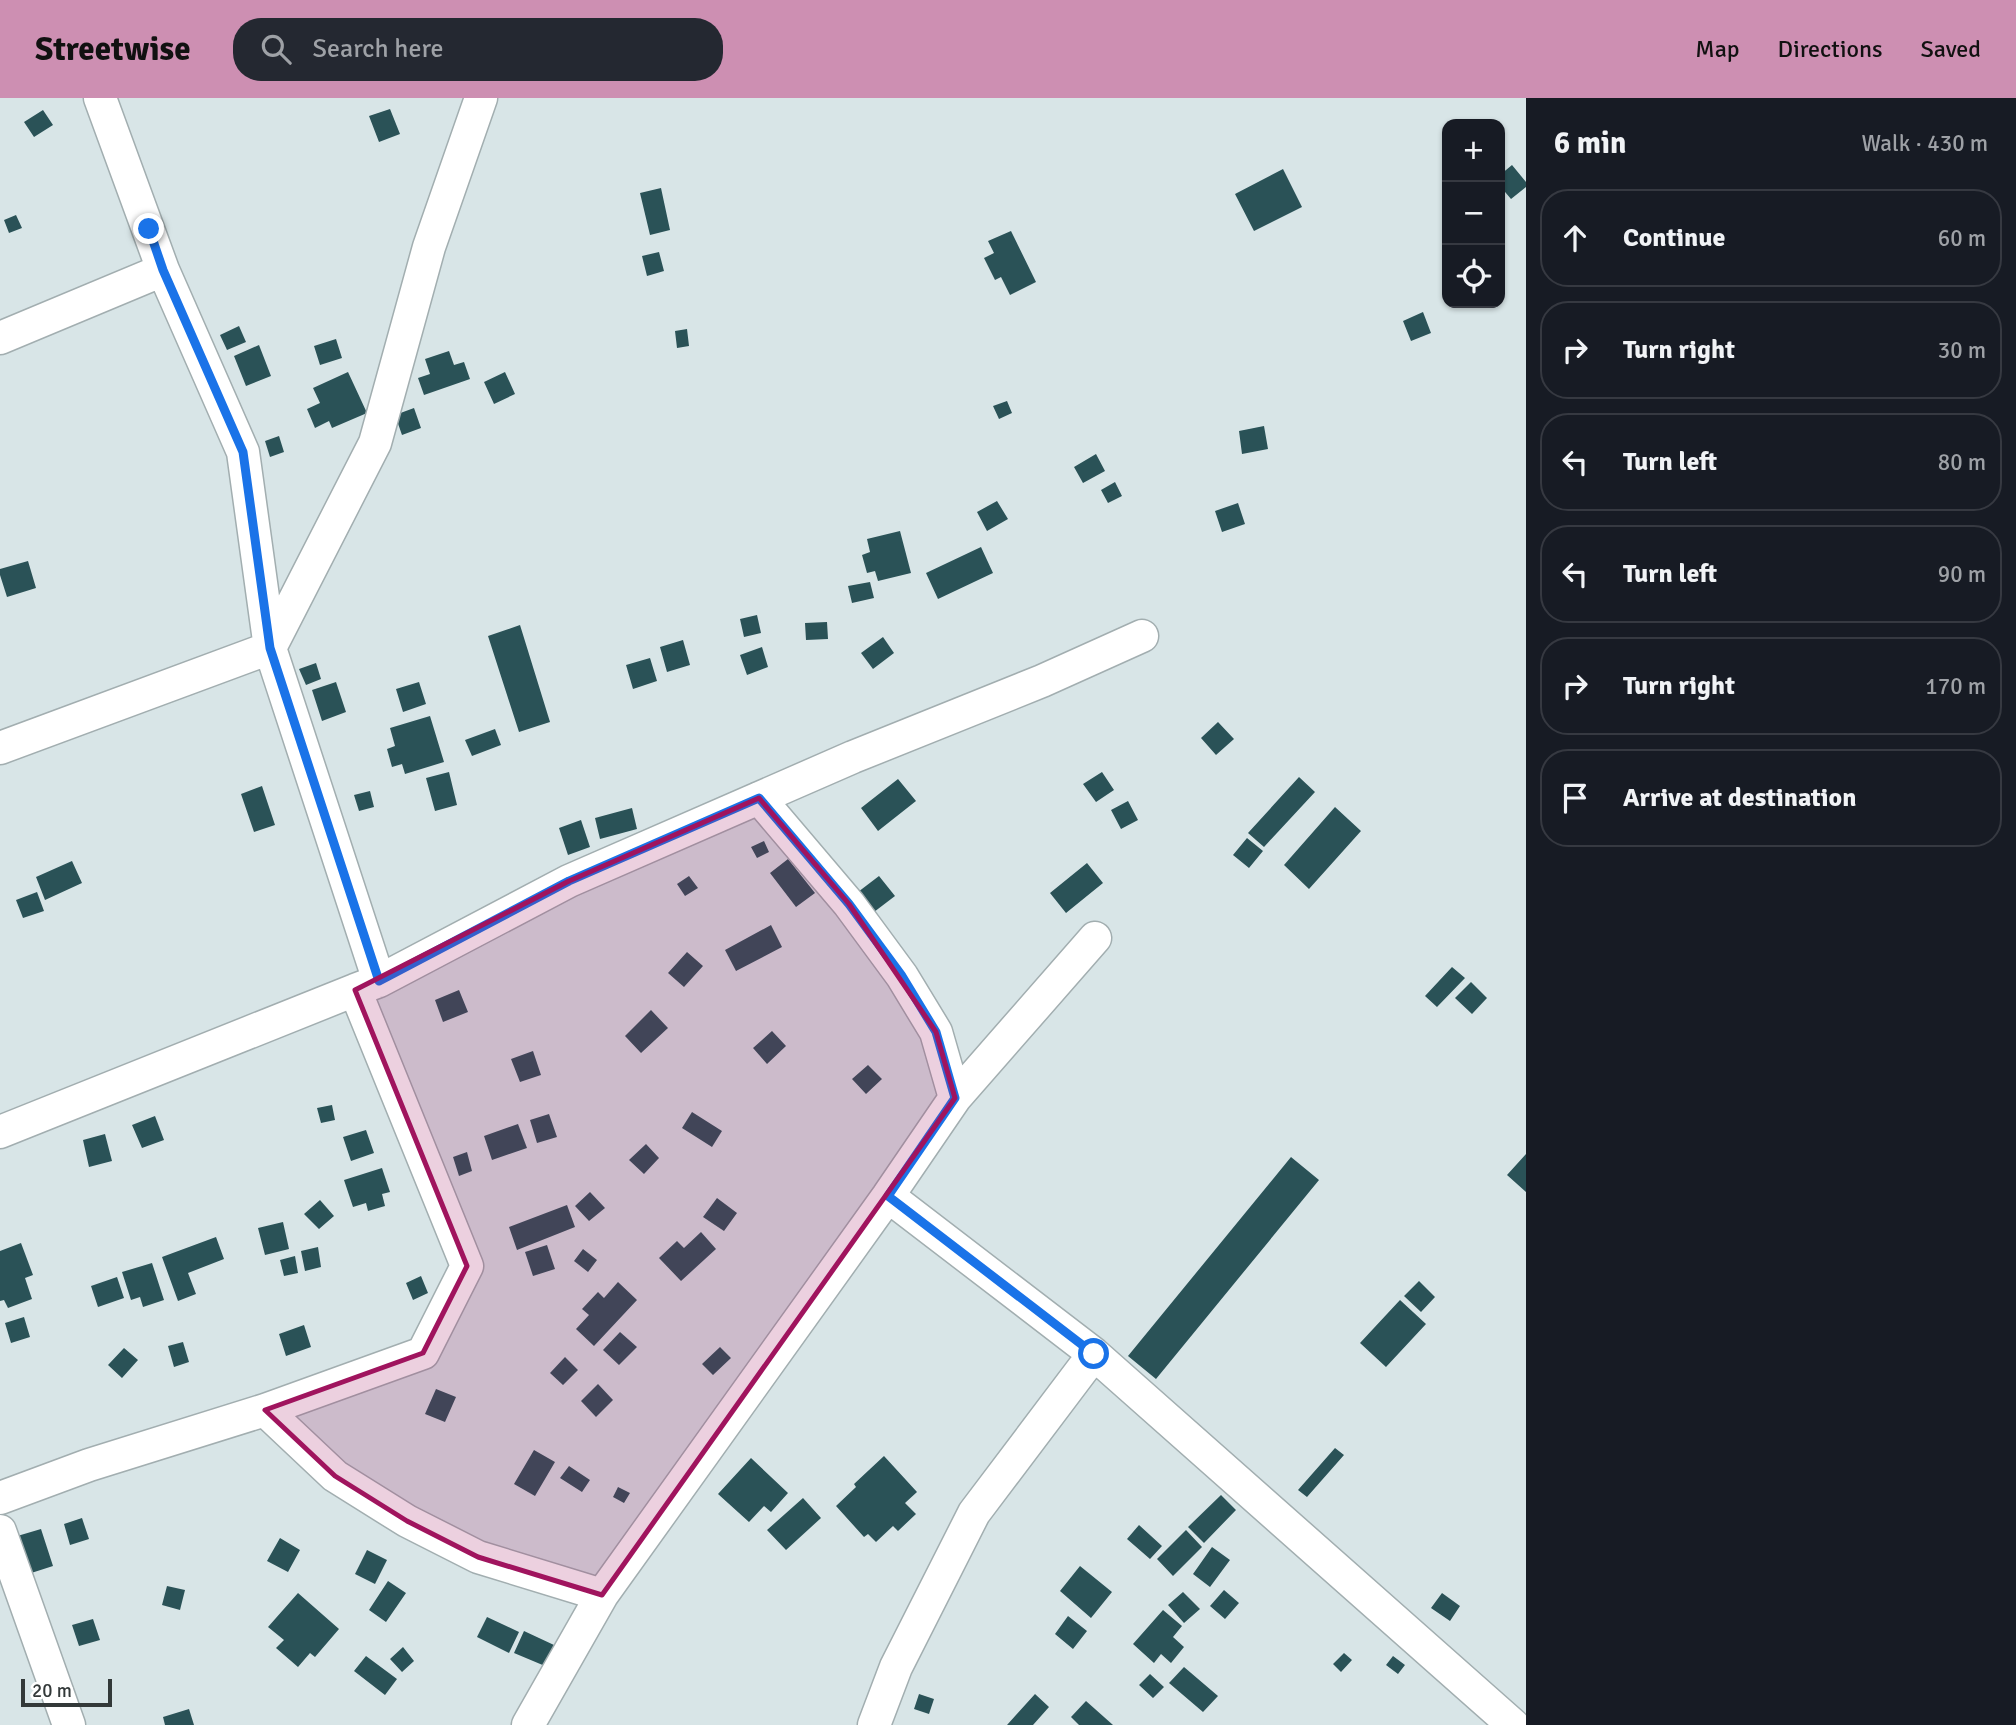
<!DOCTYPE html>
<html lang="en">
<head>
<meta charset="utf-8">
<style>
	:root { --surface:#171b24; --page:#242831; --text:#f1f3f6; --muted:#9ea1a6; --line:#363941; --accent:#cd8fb2 }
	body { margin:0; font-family:Signika,sans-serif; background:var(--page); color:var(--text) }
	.controls { position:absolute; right:21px; top:21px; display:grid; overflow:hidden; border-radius:14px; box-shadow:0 2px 5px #0004 }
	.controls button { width:63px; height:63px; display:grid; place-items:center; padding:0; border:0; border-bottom:2px solid var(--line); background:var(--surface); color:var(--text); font:35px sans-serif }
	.scale { position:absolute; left:21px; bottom:18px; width:91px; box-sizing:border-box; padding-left:7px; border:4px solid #333939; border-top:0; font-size:19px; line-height:24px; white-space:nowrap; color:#333939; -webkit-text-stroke:5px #fff; paint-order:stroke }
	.stop { position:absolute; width:21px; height:21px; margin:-16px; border:5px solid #1a73e8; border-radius:50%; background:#fff }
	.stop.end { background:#1a73e8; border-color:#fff; box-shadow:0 2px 7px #0008 }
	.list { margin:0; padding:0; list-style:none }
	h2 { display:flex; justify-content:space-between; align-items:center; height:91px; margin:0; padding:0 28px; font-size:30px }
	h2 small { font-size:23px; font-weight:400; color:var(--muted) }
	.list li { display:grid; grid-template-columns:46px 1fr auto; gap:21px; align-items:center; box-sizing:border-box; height:98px; margin:0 14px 14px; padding:0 14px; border:2px solid var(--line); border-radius:28px }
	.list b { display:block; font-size:26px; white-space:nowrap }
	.list em { font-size:23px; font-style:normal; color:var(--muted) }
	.icon { flex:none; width:38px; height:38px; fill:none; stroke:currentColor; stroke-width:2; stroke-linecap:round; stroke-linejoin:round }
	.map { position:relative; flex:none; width:1526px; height:1627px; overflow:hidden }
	header { display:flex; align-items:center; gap:42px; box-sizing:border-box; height:98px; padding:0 35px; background:var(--accent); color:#111 }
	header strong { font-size:33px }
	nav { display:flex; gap:38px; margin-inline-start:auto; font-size:24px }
	.search { width:490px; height:63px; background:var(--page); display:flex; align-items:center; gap:18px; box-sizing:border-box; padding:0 24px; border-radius:28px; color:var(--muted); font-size:26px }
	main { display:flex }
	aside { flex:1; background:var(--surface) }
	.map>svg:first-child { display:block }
</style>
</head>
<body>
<header>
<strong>Streetwise</strong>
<div class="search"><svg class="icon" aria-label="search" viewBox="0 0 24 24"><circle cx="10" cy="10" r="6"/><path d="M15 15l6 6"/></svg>Search here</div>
<nav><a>Map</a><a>Directions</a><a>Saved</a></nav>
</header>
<main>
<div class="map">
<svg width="1526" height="1627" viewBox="0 0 1526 1627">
	<rect width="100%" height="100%" fill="#d8e5e7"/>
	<path fill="#2a5257" d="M 390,11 L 400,36 L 379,44 L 369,18 Z
		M 43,12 L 53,27 L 34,39 L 24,24 Z
		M 1512,67 L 1526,84 L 1526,89 L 1511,101 L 1500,88 L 1500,77 Z
		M 1283,71 L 1302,109 L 1254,133 L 1235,96 Z
		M 661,90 L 670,132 L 650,137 L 640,95 Z
		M 16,117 L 22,130 L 9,135 L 4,122 Z
		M 1011,133 L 1036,184 L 1010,197 L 1001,179 L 995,182 L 984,160 L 994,155 L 988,143 Z
		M 659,154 L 664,173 L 647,178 L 642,158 Z
		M 1423,214 L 1431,235 L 1411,243 L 1403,223 Z
		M 239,228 L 246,244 L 227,252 L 220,237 Z
		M 687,231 L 689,248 L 677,250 L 675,233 Z
		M 336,241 L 342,260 L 320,267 L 314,248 Z
		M 259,247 L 271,278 L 246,288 L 234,258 Z
		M 449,253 L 454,267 L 464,264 L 470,281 L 424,297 L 418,280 L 430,276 L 425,261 Z
		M 348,274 L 367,315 L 332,330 L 329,323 L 315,330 L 307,311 L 320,305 L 313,290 Z
		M 505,274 L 515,296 L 494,306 L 484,284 Z
		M 1007,303 L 1012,315 L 999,321 L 993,308 Z
		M 414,310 L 421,330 L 402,337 L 395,317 Z
		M 1264,328 L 1268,351 L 1242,356 L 1239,333 Z
		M 279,338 L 284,354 L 270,359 L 265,343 Z
		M 1096,356 L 1105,373 L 1083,385 L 1074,369 Z
		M 1115,384 L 1122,398 L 1108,405 L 1101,392 Z
		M 997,403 L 1008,421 L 987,433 L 977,414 Z
		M 1238,405 L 1245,426 L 1222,434 L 1215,413 Z
		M 900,433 L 911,475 L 878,483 L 875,473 L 867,475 L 862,457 L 870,454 L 867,441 Z
		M 981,449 L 993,475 L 938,501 L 926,475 Z
		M 28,463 L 36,490 L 7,499 L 0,477 L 0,471 Z
		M 870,484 L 874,500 L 852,505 L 848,488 Z
		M 757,517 L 761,535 L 744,539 L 740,521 Z
		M 827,524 L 828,541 L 806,542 L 805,525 Z
		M 520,527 L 550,624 L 519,634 L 488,538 Z
		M 883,539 L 894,555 L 873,571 L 861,555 Z
		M 683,542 L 690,567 L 667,574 L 660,549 Z
		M 762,549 L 768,569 L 747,577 L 740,557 Z
		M 650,560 L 657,583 L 633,591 L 626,567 Z
		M 316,565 L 321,581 L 306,587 L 299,571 Z
		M 336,584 L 346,614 L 322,623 L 312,592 Z
		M 419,584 L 426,606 L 403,614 L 396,591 Z
		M 430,618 L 444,664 L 405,676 L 402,666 L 392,669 L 387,651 L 395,648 L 390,630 Z
		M 1218,624 L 1234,641 L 1216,657 L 1201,640 Z
		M 495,631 L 501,647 L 472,658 L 465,642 Z
		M 449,674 L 457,707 L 435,713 L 426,680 Z
		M 1102,674 L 1114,692 L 1096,704 L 1083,686 Z
		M 1299,679 L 1315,694 L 1264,749 L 1248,735 Z
		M 898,681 L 916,703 L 878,733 L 861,710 Z
		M 262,688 L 275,727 L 254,734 L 241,696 Z
		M 370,693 L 374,709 L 359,713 L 354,697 Z
		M 1128,703 L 1138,722 L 1121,731 L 1111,712 Z
		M 1335,709 L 1361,733 L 1309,791 L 1284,767 Z
		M 632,710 L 637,731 L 600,741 L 595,720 Z
		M 581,722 L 590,749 L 568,757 L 559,730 Z
		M 1247,740 L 1263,753 L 1249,770 L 1233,757 Z
		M 764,743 L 769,754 L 757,760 L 751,749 Z
		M 788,761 L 815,795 L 796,809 L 770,775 Z
		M 72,763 L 82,785 L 45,802 L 36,779 Z
		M 1087,765 L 1103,785 L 1066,815 L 1050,795 Z
		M 689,778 L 698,790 L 685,798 L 677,786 Z
		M 879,778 L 895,798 L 874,814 L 858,794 Z
		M 37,794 L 44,813 L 23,820 L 16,802 Z
		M 771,827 L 782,849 L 736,873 L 725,852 Z
		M 687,854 L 703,868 L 684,889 L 668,875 Z
		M 1452,869 L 1465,880 L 1437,909 L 1425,898 Z
		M 1471,884 L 1487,900 L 1472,916 L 1455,900 Z
		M 459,892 L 468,914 L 443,924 L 435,902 Z
		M 651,912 L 668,930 L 641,955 L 625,938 Z
		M 772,933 L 786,948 L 767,966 L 753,950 Z
		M 533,953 L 541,977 L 520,984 L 511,961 Z
		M 868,967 L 882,981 L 866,996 L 852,981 Z
		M 332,1007 L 335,1022 L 321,1025 L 317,1010 Z
		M 692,1014 L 722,1033 L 712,1049 L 682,1030 Z
		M 549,1016 L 557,1039 L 537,1045 L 530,1022 Z
		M 155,1018 L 164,1042 L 142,1050 L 132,1027 Z
		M 518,1026 L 527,1050 L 492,1062 L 484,1038 Z
		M 366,1032 L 374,1055 L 351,1063 L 343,1039 Z
		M 105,1036 L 112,1063 L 89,1069 L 83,1042 Z
		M 646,1046 L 659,1060 L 644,1076 L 629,1062 Z
		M 467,1054 L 472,1073 L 459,1078 L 453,1059 Z
		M 1526,1056 L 1526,1094 L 1507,1077 Z
		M 1291,1059 L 1319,1082 L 1156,1281 L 1128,1258 Z
		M 382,1070 L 390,1094 L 382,1096 L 385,1108 L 368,1113 L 366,1105 L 353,1109 L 344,1082 Z
		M 590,1094 L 605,1110 L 589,1123 L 575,1108 Z
		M 717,1100 L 737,1115 L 724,1133 L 703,1119 Z
		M 320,1102 L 334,1118 L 319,1131 L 304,1116 Z
		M 567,1107 L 575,1129 L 517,1152 L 509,1129 Z
		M 283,1124 L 289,1151 L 265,1157 L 258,1130 Z
		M 701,1134 L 716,1151 L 681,1183 L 659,1160 L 677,1143 L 684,1150 Z
		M 216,1139 L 224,1161 L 188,1175 L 196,1196 L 178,1203 L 162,1159 Z
		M 21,1145 L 33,1177 L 25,1180 L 32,1201 L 8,1210 L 4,1202 L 0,1203 L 0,1153 Z
		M 547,1147 L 555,1171 L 533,1178 L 525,1154 Z
		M 318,1149 L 321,1169 L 305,1173 L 301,1153 Z
		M 583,1151 L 597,1162 L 588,1174 L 574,1163 Z
		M 295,1158 L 298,1175 L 284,1178 L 280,1162 Z
		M 152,1165 L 164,1202 L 143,1209 L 140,1199 L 131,1202 L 122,1174 Z
		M 421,1178 L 428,1195 L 413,1202 L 406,1185 Z
		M 117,1179 L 124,1200 L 98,1209 L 91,1188 Z
		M 1419,1183 L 1435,1199 L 1421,1214 L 1404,1198 Z
		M 618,1184 L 637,1202 L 594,1248 L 576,1231 L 589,1217 L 582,1211 L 598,1194 L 604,1200 Z
		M 1400,1202 L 1426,1226 L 1386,1269 L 1360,1245 Z
		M 24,1219 L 30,1239 L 11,1245 L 5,1225 Z
		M 304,1227 L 311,1249 L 286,1258 L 279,1236 Z
		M 620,1234 L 637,1249 L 619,1267 L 603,1252 Z
		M 183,1244 L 189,1264 L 174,1269 L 168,1248 Z
		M 720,1249 L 731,1260 L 713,1277 L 702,1266 Z
		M 124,1250 L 138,1262 L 122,1280 L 108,1267 Z
		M 565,1259 L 578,1272 L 563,1287 L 550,1275 Z
		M 598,1286 L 613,1302 L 596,1319 L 581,1303 Z
		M 436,1291 L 456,1299 L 445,1324 L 425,1316 Z
		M 1335,1350 L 1344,1357 L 1307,1399 L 1298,1392 Z
		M 534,1352 L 555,1364 L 535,1398 L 514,1386 Z
		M 884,1358 L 917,1394 L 905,1405 L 916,1416 L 898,1433 L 893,1428 L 876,1444 L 868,1436 L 864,1439 L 836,1408 L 856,1389 L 854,1386 Z
		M 751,1360 L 788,1395 L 771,1414 L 764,1408 L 749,1424 L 718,1396 Z
		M 569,1368 L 590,1382 L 582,1394 L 560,1380 Z
		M 618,1389 L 630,1395 L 624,1405 L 613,1399 Z
		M 1221,1397 L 1236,1412 L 1204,1445 L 1188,1429 Z
		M 803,1400 L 821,1420 L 786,1452 L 767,1432 Z
		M 82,1420 L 89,1441 L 70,1447 L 64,1426 Z
		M 1139,1427 L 1162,1448 L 1150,1461 L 1127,1441 Z
		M 41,1431 L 53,1468 L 25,1477 L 14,1439 Z
		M 1186,1432 L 1202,1449 L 1173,1478 L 1157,1461 Z
		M 280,1440 L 300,1452 L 288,1474 L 267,1463 Z
		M 1212,1449 L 1230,1462 L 1210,1489 L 1193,1476 Z
		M 367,1452 L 387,1462 L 375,1486 L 355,1476 Z
		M 1080,1468 L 1112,1494 L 1091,1520 L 1060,1493 Z
		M 388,1483 L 406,1495 L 386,1524 L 369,1512 Z
		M 167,1488 L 185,1492 L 180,1512 L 162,1507 Z
		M 1224,1492 L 1239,1505 L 1225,1521 L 1210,1508 Z
		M 1183,1494 L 1200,1511 L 1184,1525 L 1168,1507 Z
		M 298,1495 L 339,1531 L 315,1559 L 310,1555 L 298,1569 L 276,1550 L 284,1542 L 268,1529 Z
		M 1442,1495 L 1460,1508 L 1450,1523 L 1431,1510 Z
		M 1163,1512 L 1182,1528 L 1173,1539 L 1184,1549 L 1171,1565 L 1161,1556 L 1154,1565 L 1133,1546 Z
		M 1068,1518 L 1087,1533 L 1073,1551 L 1055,1536 Z
		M 487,1519 L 519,1534 L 509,1555 L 477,1539 Z
		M 93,1521 L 100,1542 L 79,1548 L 72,1527 Z
		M 524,1533 L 554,1547 L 545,1568 L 514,1555 Z
		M 403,1549 L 414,1563 L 402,1574 L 390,1561 Z
		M 1344,1555 L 1352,1562 L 1341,1574 L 1333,1566 Z
		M 366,1558 L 397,1581 L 385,1597 L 354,1573 Z
		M 1393,1558 L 1405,1567 L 1398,1576 L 1386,1567 Z
		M 1184,1569 L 1218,1598 L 1203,1614 L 1169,1585 Z
		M 1150,1576 L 1164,1589 L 1153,1600 L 1139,1587 Z
		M 919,1596 L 934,1601 L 929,1616 L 914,1611 Z
		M 1035,1596 L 1049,1609 L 1033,1627 L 1007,1627 Z
		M 1086,1603 L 1113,1627 L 1079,1627 L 1071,1619 Z
		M 189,1611 L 194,1627 L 165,1627 L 163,1619 Z"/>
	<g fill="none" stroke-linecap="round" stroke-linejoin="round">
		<g stroke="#a2aeb0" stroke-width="35">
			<path id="street" d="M 0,240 L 163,172
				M 0,650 L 270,550 L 243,354 L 163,172 L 100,0
				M 759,700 L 849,806 L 902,878 L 936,934 L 955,1000
				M 379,883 L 569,783 L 853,659 L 1042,583 L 1142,538
				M 0,1034 L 355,892
				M 888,1098 L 1094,1256 L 1513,1627
				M 265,1312 L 335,1378 L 407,1423 L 478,1459 L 602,1497
				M 0,1400 L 89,1367 L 265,1312 L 423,1255 L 467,1168 L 355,892 L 379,883 L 270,550 L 375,345 L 429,149 L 481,0
				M 0,1433 L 69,1627
				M 528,1627 L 602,1497 L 888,1098 L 955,1000 L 1095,840
				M 874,1627 L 896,1569 L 974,1415 L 1094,1256"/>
		</g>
		<use href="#street" stroke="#fff" stroke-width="32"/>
	</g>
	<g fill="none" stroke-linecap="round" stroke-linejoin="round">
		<path stroke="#1a73e8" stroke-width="9" d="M 149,131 L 163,172 L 243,354 L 270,550 L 379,883 L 569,783 L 759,700 L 849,806 L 902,878 L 936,934 L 955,1000 L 888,1098 L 1094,1256"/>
	</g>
	<path fill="#a0145e" fill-opacity="0.2" stroke="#a0145e" stroke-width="5" stroke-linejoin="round" d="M 759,700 L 849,806 L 936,934 L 955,1000 L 602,1497 L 478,1459 L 407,1423 L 335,1378 L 265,1312 L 423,1255 L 467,1168 L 355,892 L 569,783 Z"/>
</svg>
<div class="controls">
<button>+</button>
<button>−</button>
<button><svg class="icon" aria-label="locate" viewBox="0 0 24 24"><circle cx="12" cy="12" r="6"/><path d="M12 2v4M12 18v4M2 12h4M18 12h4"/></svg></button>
</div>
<div class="scale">20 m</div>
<div class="stop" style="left:1094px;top:1256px"></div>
<div class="stop end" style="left:149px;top:131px"></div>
</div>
<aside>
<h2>6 min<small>Walk · 430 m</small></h2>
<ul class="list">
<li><svg class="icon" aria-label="ahead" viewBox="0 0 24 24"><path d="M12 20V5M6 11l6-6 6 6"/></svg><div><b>Continue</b></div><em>60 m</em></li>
<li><svg class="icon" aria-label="right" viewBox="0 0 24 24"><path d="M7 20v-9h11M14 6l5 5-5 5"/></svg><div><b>Turn right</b></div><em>30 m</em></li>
<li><svg class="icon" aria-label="left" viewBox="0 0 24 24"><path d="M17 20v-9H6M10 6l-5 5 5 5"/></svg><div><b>Turn left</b></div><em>80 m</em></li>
<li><svg class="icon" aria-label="left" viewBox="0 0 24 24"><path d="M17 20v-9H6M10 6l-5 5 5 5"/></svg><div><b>Turn left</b></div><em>90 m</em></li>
<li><svg class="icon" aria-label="right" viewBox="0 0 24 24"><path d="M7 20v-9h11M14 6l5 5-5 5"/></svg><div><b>Turn right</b></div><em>170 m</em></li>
<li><svg class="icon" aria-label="arrive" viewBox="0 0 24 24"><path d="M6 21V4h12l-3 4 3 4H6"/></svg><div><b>Arrive at destination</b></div></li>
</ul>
</aside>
</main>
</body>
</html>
